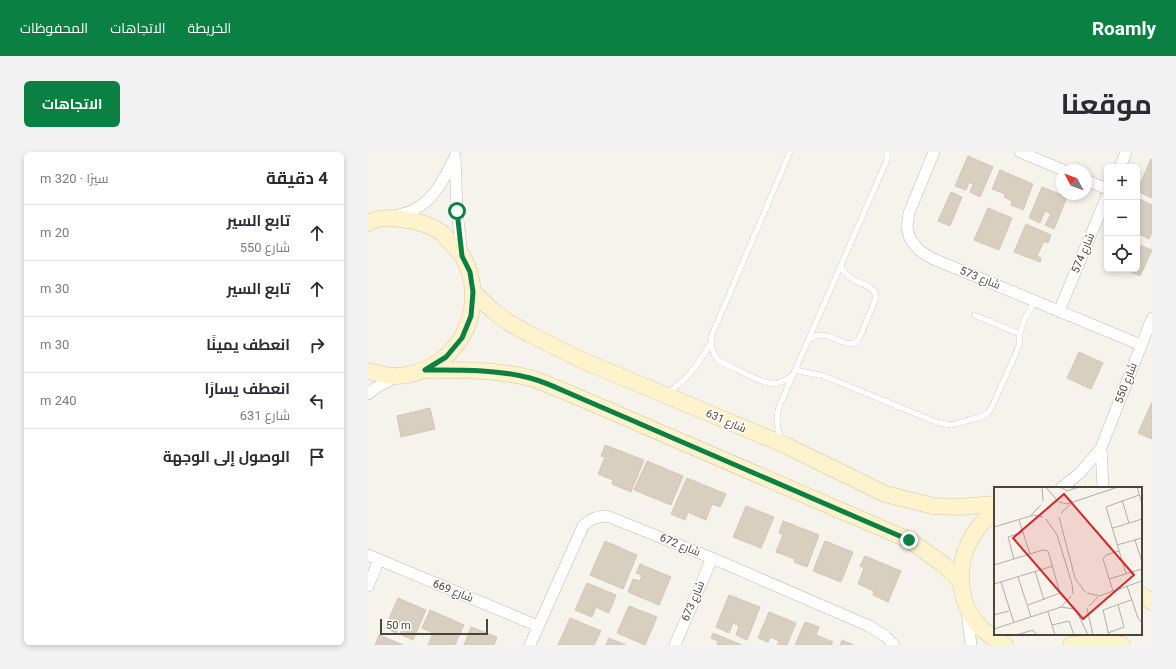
<!DOCTYPE html>
<html lang="ar">
<head>
<meta charset="utf-8">
<style>
	:root { --surface:#fff; --page:#f2f2f3; --text:#2b2b33; --muted:#7c7c81; --line:#e1e1e2; --accent:#0b8043 }
	body { margin:0; font-family:Roboto,Cairo,sans-serif; background:var(--page); color:var(--text); direction:rtl }
	.controls { position:absolute; right:12px; top:12px; display:grid; overflow:hidden; border-radius:6px; box-shadow:0 2px 6px #0003 }
	.controls button { width:36px; height:36px; display:grid; place-items:center; padding:0; border:0; border-bottom:1px solid var(--line); background:var(--surface); color:var(--text); font:20px sans-serif }
	.compass { position:absolute; left:688px; top:12px; width:36px; height:36px; border-radius:50%; background:var(--surface); box-shadow:0 2px 6px #0003; rotate:311deg }
	.scale { position:absolute; left:12px; bottom:10px; width:108px; box-sizing:border-box; padding-left:4px; border:2px solid #4b4439; border-top:0; font-size:11px; line-height:14px; white-space:nowrap; color:#4b4439; -webkit-text-stroke:3px #fff; paint-order:stroke }
	.stop { position:absolute; width:12px; height:12px; margin:-9px; border:3px solid #0b8043; border-radius:50%; background:#fff }
	.stop.end { background:#0b8043; border-color:#fff; box-shadow:0 1px 4px #0008 }
	.list { margin:0; padding:0; list-style:none }
	h2 { display:flex; justify-content:space-between; align-items:center; height:52px; margin:0; padding:0 16px; font-size:17px }
	h2 small { font-size:13px; font-weight:400; color:var(--muted) }
	.list li { display:grid; grid-template-columns:26px 1fr auto; gap:12px; align-items:center; box-sizing:border-box; height:56px; padding:0 16px; border-top:1px solid var(--line) }
	.list b { display:block; font-size:15px; white-space:nowrap }
	.list p { margin:0; font-size:13px; white-space:nowrap; color:var(--muted) }
	.list em { font-size:13px; font-style:normal; color:var(--muted) }
	.icon { flex:none; width:22px; height:22px; fill:none; stroke:currentColor; stroke-width:2; stroke-linecap:round; stroke-linejoin:round }
	.map { position:relative; flex:none; width:784px; height:493px; overflow:hidden; direction:ltr; border-radius:6px }
	header { display:flex; align-items:center; gap:24px; box-sizing:border-box; height:56px; padding:0 20px; background:var(--accent); color:#fff }
	header strong { font-size:19px }
	nav { display:flex; gap:22px; margin-inline-start:auto; font-size:14px }
	.intro { display:flex; align-items:center; justify-content:space-between; box-sizing:border-box; height:96px; padding:0 24px }
	h1 { margin:0; font-size:28px }
	.button { padding:10px 18px; border-radius:6px; background:var(--accent); color:#fff; font-size:14px; font-weight:700 }
	main { display:flex; gap:24px; padding:0 24px }
	aside { flex:1; background:var(--surface); border-radius:6px; box-shadow:0 2px 6px #0003 }
	.map>svg:first-child { display:block }
</style>
</head>
<body>
<header>
<strong>Roamly</strong>
<nav><a>الخريطة</a><a>الاتجاهات</a><a>المحفوظات</a></nav>
</header>
<div class="intro"><h1>موقعنا</h1><a class="button">الاتجاهات</a></div>
<main>
<div class="map">
<svg width="784" height="493" viewBox="0 0 784 493">
	<rect width="100%" height="100%" fill="#f6f3ec"/>
	<path fill="#d8cfc1" stroke="#d3c7b4" d="M 600,4 L 625,15 L 612,45 L 602,40 L 605,32 L 601,30 L 598,38 L 587,34 Z
		M 783,7 L 784,8 L 784,46 L 769,39 Z
		M 632,18 L 665,32 L 655,58 L 643,53 L 644,49 L 636,45 L 637,42 L 624,37 Z
		M 674,35 L 699,45 L 686,77 L 677,73 L 683,62 L 677,59 L 672,71 L 661,66 Z
		M 583,40 L 594,45 L 582,74 L 570,69 Z
		M 769,46 L 784,53 L 784,80 L 781,87 L 769,81 Z
		M 620,56 L 644,66 L 631,98 L 606,88 Z
		M 658,72 L 683,83 L 680,91 L 676,89 L 669,104 L 673,106 L 672,110 L 646,100 Z
		M 769,92 L 784,98 L 772,124 L 763,120 L 764,117 L 769,117 Z
		M 711,200 L 735,211 L 723,237 L 699,226 Z
		M 784,250 L 784,287 L 770,281 Z
		M 62,256 L 67,277 L 33,285 L 29,264 Z
		M 237,293 L 276,308 L 263,340 L 244,332 L 245,328 L 230,322 L 237,305 L 233,304 Z
		M 279,309 L 315,324 L 303,353 L 266,338 Z
		M 319,326 L 358,342 L 352,355 L 344,352 L 338,368 L 320,360 L 317,368 L 303,362 Z
		M 378,354 L 406,365 L 393,396 L 365,385 Z
		M 415,369 L 451,383 L 439,415 L 426,410 L 427,407 L 408,400 L 415,383 L 411,381 Z
		M 237,389 L 269,403 L 255,437 L 222,423 Z
		M 457,389 L 485,400 L 473,430 L 445,419 Z
		M 497,404 L 533,419 L 520,450 L 505,443 L 506,439 L 490,432 L 496,416 L 492,414 Z
		M 272,412 L 303,425 L 291,453 L 260,440 L 265,427 L 272,429 L 274,423 L 268,421 Z
		M 219,431 L 248,443 L 241,461 L 228,455 L 224,465 L 207,458 Z
		M 361,443 L 392,455 L 379,488 L 368,483 L 371,474 L 365,471 L 361,481 L 348,475 Z
		M 30,446 L 58,458 L 45,488 L 32,482 L 36,472 L 32,470 L 28,481 L 17,476 Z
		M 261,454 L 289,465 L 277,493 L 249,481 Z
		M 62,458 L 96,473 L 87,493 L 60,493 L 65,481 L 54,476 Z
		M 401,460 L 428,471 L 419,493 L 409,493 L 411,489 L 402,485 L 400,490 L 390,486 Z
		M 202,466 L 233,479 L 226,493 L 190,493 Z
		M 437,470 L 451,475 L 448,483 L 465,490 L 463,493 L 427,493 Z
		M 103,475 L 129,485 L 126,493 L 96,493 Z
		M 345,481 L 374,493 L 349,493 L 350,489 L 343,486 Z
		M 11,483 L 35,493 L 7,493 Z
		M 241,486 L 258,493 L 238,493 Z
		M 474,488 L 486,493 L 472,493 Z"/>
	<g fill="none" stroke-linecap="round" stroke-linejoin="round">
		<g stroke="#c2bbae" stroke-width="6">
			<path id="lane" d="M 422,0 L 343,185 C 343,194 344,201 350,208 C 359,213 368,217 376,221 C 392,229 408,238 423,224
				M 606,163 L 652,182
				M 440,188 C 460,174 470,195 487,191 L 491,187 L 508,146 C 508,134 491,132 483,126 C 478,123 475,119 473,114
				M 427,218 L 456,224 L 568,270 L 583,273 L 613,265 L 620,261 L 624,255 L 651,194 L 652,182 L 656,168 L 667,149
				M 299,241 C 322,226 329,213 343,191
				M 414,288 C 408,277 408,266 411,255 L 519,8 L 519,0"/>
		</g>
		<g stroke="#c2bbae" stroke-width="12">
			<path id="street" d="M 566,0 L 541,61 L 539,75 L 542,87 L 551,98 L 563,106 L 773,193
				M 652,0 L 695,18
				M 87,4 L 89,59 L 94,103
				M 752,15 L 758,0
				M 718,28 L 739,37
				M 26,64 C 33,62 41,61 47,57 C 67,47 77,25 87,5
				M 691,159 L 739,44
				M 0,242 L 9,235 L 28,225
				M 733,296 L 735,336
				M 693,336 L 712,321 L 733,296 L 784,166
				M 0,403 L 170,474
				M 0,434 L 11,408
				M 599,459 L 603,493
				M 162,493 L 215,374 C 223,366 228,365 239,364 L 344,406 L 501,474 L 517,484 L 526,493
				M 307,493 L 344,406"/>
		</g>
		<g stroke="#d6c79b" stroke-width="17">
			<path id="secondary" d="M 0,71 C 12,64 26,66 39,68 C 50,69 67,75 75,82 C 78,85 81,89 83,91 C 87,96 92,100 95,105 C 123,157 89,220 30,224 C 21,225 9,221 0,219
				M 105,140 L 125,159 L 140,170 L 161,182 L 211,207 L 417,293 L 517,342 L 565,354 L 591,355 L 627,352
				M 57,218 C 92,218 127,217 162,226 C 173,229 185,235 196,239 L 541,388 L 575,412 L 593,430
				M 627,360 C 589,386 580,443 614,477 C 621,483 628,488 637,493
				M 773,443 L 784,450
				M 703,493 L 735,490 L 754,493"/>
		</g>
		<use href="#lane" stroke="#fff" stroke-width="5.5"/>
		<use href="#street" stroke="#fff" stroke-width="11"/>
		<use href="#secondary" stroke="#fff3cd" stroke-width="16"/>
	</g>
	<g fill="none" stroke-linecap="round" stroke-linejoin="round">
		<path stroke="#0b8043" stroke-width="5" d="M 89,59 L 94,104 L 102,120 L 105,140 L 103,164 L 94,186 L 78,205 L 57,218 C 92,218 127,217 162,226 C 173,229 185,234 196,239 L 541,388"/>
	</g>
	<g text-anchor="middle" dominant-baseline="central" stroke-width="3" stroke-linejoin="round" paint-order="stroke">
		<g font-size="11" fill="#4b4439" stroke="#fff">
			<text transform="translate(715 101) rotate(-67)">شارع 574</text>
			<text transform="translate(612 126) rotate(22)">شارع 573</text>
			<text transform="translate(758 231) rotate(-69)">شارع 550</text>
			<text transform="translate(358 269) rotate(23)">شارع 631</text>
			<text transform="translate(312 393) rotate(22)">شارع 672</text>
			<text transform="translate(85 439) rotate(22)">شارع 669</text>
			<text transform="translate(325 449) rotate(-67)">شارع 673</text>
		</g>
	</g>
	<g transform="translate(626 335)">
		<rect width="148" height="148" fill="#f6f3ec"/>
		<path fill="none" stroke="#b2ada4" stroke-width="1" d="M 48,0 L 49,14M 52,0 L 62,12M 67,0 L 73,4 L 85,0M 143,0 L 148,17M 128,13 L 135,36M 65,15 L 73,17 L 124,0M 67,26 L 77,17M 37,28 L 47,18M 65,30 L 81,91 L 91,105M 52,32 L 63,48 L 78,97 L 79,107M 25,33 L 36,67M 0,40 L 40,28 L 49,30M 119,41 L 148,32M 141,53 L 148,75M 123,58 L 148,51M 20,72 L 14,50 L 29,45M 0,78 L 49,63 L 54,64 L 66,106 L 34,118M 41,84 L 50,113M 132,87 L 112,20 L 145,8M 24,90 L 37,130M 115,92 L 148,82M 7,95 L 20,136M 0,97 L 59,79M 133,99 L 144,131 L 148,136M 119,104 L 109,72 L 112,68 L 125,64M 93,106 L 105,109 L 148,94M 95,119 L 104,110M 67,120 L 77,109M 93,121 L 99,148M 54,125 L 61,148M 83,125 L 94,148M 0,128 L 15,124M 58,138 L 75,134 L 80,148M 0,142 L 67,120 L 79,122M 114,146 L 130,140 L 124,118M 22,148 L 39,143 L 43,148M 115,148 L 109,123 L 137,113"/>
		<path fill="#d62828" fill-opacity="0.15" stroke="#d62828" stroke-width="2" d="M 70,7 L 140,88 L 89,132 L 19,51 Z"/>
		<rect width="148" height="148" fill="none" stroke="#4b4439" stroke-width="2"/>
	</g>
</svg>
<div class="controls">
<button>+</button>
<button>−</button>
<button><svg class="icon" aria-label="locate" viewBox="0 0 24 24"><circle cx="12" cy="12" r="6"/><path d="M12 2v4M12 18v4M2 12h4M18 12h4"/></svg></button>
</div>
<svg class="compass" viewBox="-18 -18 36 36"><path d="M0-13l5 13h-10z" fill="#e53935"/><path d="M0 13l5-13h-10z" fill="#7c7c81"/></svg>
<div class="scale">50 m</div>
<div class="stop" style="left:89px;top:59px"></div>
<div class="stop end" style="left:541px;top:388px"></div>
</div>
<aside>
<h2>4 دقيقة<small>سيرًا · 320 m</small></h2>
<ul class="list">
<li><svg class="icon" aria-label="ahead" viewBox="0 0 24 24"><path d="M12 20V5M6 11l6-6 6 6"/></svg><div><b>تابع السير</b><p>شارع 550</p></div><em>20 m</em></li>
<li><svg class="icon" aria-label="ahead" viewBox="0 0 24 24"><path d="M12 20V5M6 11l6-6 6 6"/></svg><div><b>تابع السير</b></div><em>30 m</em></li>
<li><svg class="icon" aria-label="right" viewBox="0 0 24 24"><path d="M7 20v-9h11M14 6l5 5-5 5"/></svg><div><b>انعطف يمينًا</b></div><em>30 m</em></li>
<li><svg class="icon" aria-label="left" viewBox="0 0 24 24"><path d="M17 20v-9H6M10 6l-5 5 5 5"/></svg><div><b>انعطف يسارًا</b><p>شارع 631</p></div><em>240 m</em></li>
<li><svg class="icon" aria-label="arrive" viewBox="0 0 24 24"><path d="M6 21V4h12l-3 4 3 4H6"/></svg><div><b>الوصول إلى الوجهة</b></div></li>
</ul>
</aside>
</main>
</body>
</html>
